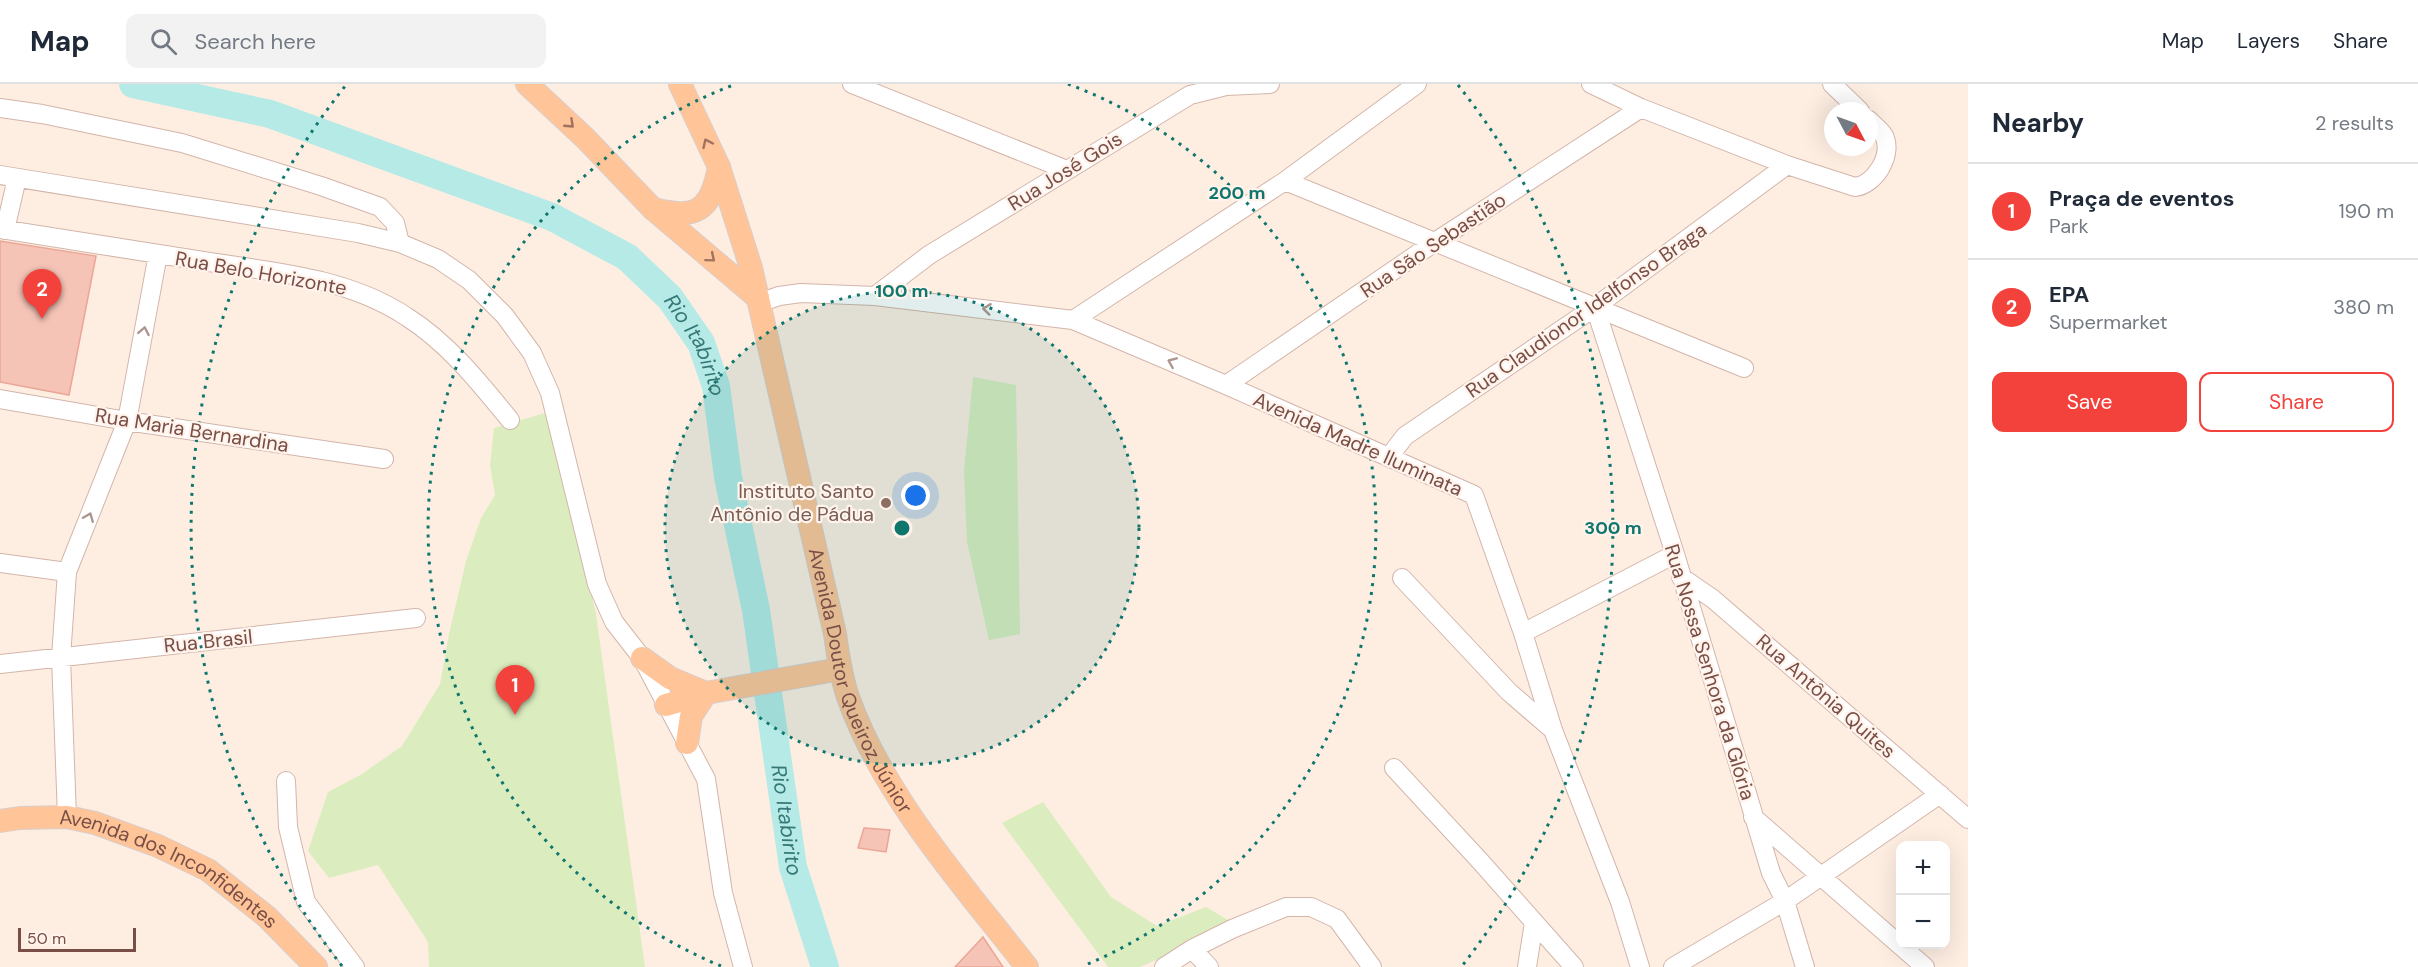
<!DOCTYPE html>
<html lang="en">
<head>
<meta charset="utf-8">
<style>
	:root { --surface:#fff; --page:#f2f2f3; --text:#1f2937; --muted:#747a83; --line:#e0e1e3; --accent:#f3423c }
	body { margin:0; font-family:"DM Sans",sans-serif; background:var(--page); color:var(--text) }
	.controls { position:absolute; right:18px; bottom:18px; display:grid; overflow:hidden; border-radius:12px; box-shadow:0 6px 24px #0002 }
	.controls button { width:54px; height:54px; display:grid; place-items:center; padding:0; border:0; border-bottom:2px solid var(--line); background:var(--surface); color:var(--text); font:30px sans-serif }
	.compass { position:absolute; left:1824px; top:18px; width:54px; height:54px; border-radius:50%; background:var(--surface); box-shadow:0 6px 24px #0002; rotate:131deg }
	.scale { position:absolute; left:18px; bottom:15px; width:118px; box-sizing:border-box; padding-left:6px; border:3px solid #794e46; border-top:0; font-size:16px; line-height:21px; white-space:nowrap; color:#794e46; -webkit-text-stroke:4px #fff3eb; paint-order:stroke }
	.you { position:absolute; left:916px; top:412px; width:21px; height:21px; margin:-15px; border:4px solid #fff; border-radius:50%; background:#1a73e8; box-shadow:0 0 0 9px #1a73e833 }
	.badge { display:grid; place-items:center; width:39px; height:39px; border-radius:50%; background:var(--accent); color:#fff; font-size:20px; font-weight:700 }
	.pin { position:absolute; translate:-50% -50px; filter:drop-shadow(0 2px 3px #0008) }
	.pin::after { content:''; position:absolute; top:32px; width:21px; height:18px; background:inherit; clip-path:polygon(0 0,100% 0,50% 100%) }
	.list { margin:0; padding:0; list-style:none }
	h2 { display:flex; justify-content:space-between; align-items:center; height:78px; margin:0; padding:0 24px; font-size:26px }
	h2 small { font-size:20px; font-weight:400; color:var(--muted) }
	.list li { display:grid; grid-template-columns:39px 1fr auto; gap:18px; align-items:center; box-sizing:border-box; height:96px; padding:0 24px; border-top:2px solid var(--line) }
	.list b { display:block; font-size:22px; white-space:nowrap }
	.list p { margin:0; font-size:20px; white-space:nowrap; color:var(--muted) }
	.list em { font-size:20px; font-style:normal; color:var(--muted) }
	.actions { display:flex; gap:12px; padding:18px 24px }
	.actions a { flex:1; padding:14px 0; border:2px solid var(--accent); border-radius:12px; text-align:center; font-size:21px; color:var(--accent) }
	.actions .main { background:var(--accent); color:#fff }
	.icon { flex:none; width:33px; height:33px; fill:none; stroke:currentColor; stroke-width:2; stroke-linecap:round; stroke-linejoin:round }
	.map { position:relative; flex:none; width:1968px; height:883px; overflow:hidden }
	header { display:flex; align-items:center; gap:36px; box-sizing:border-box; height:84px; padding:0 30px; background:var(--surface); border-bottom:2px solid var(--line) }
	header strong { font-size:28px }
	nav { display:flex; gap:33px; margin-inline-start:auto; font-size:21px }
	.search { width:420px; height:54px; background:var(--page); display:flex; align-items:center; gap:15px; box-sizing:border-box; padding:0 21px; border-radius:12px; color:var(--muted); font-size:22px }
	main { display:flex }
	aside { flex:1; background:var(--surface) }
	.map>svg:first-child { display:block }
</style>
</head>
<body>
<header>
<strong>Map</strong>
<div class="search"><svg class="icon" aria-label="search" viewBox="0 0 24 24"><circle cx="10" cy="10" r="6"/><path d="M15 15l6 6"/></svg>Search here</div>
<nav><a>Map</a><a>Layers</a><a>Share</a></nav>
</header>
<main>
<div class="map">
<svg width="1968" height="883" viewBox="0 0 1968 883">
	<rect width="100%" height="100%" fill="#feeee2"/>
	<path fill="#dbedbf" d="M 973,293 L 1016,301 L 1020,550 L 989,556 L 967,458 L 964,387 Z
		M 548,328 L 596,530 L 645,883 L 429,883 L 428,858 L 378,781 L 329,794 L 308,767 L 328,708 L 362,690 L 402,662 L 440,600 L 449,550 L 466,477 L 481,434 L 495,411 L 490,381 L 494,344 Z
		M 1043,718 L 1111,813 L 1157,842 L 1206,823 L 1237,841 L 1140,883 L 1108,883 L 1002,739 Z"/>
	<g fill="none" stroke-linecap="round" stroke-linejoin="round">
		<path stroke="#b5eae7" stroke-width="28" id="s1" d="M 133,0 L 270,30 L 552,133 L 627,173 L 670,214 L 701,259 L 716,302 L 728,393 L 756,526 L 793,783 L 825,883"/>
	</g>
	<path fill="#f6c4b7" stroke="#eaa696" stroke-width="1.5" d="M 0,157 L 96,172 L 69,311 L 0,298 Z
		M 864,744 L 890,746 L 886,768 L 858,764 Z
		M 983,853 L 1003,883 L 955,883 Z"/>
	<g fill="none" stroke-linecap="round" stroke-linejoin="round">
		<g stroke="#d3b5aa" stroke-width="20">
			<path id="minor" d="M 852,0 L 1067,86
				M 1591,0 L 1641,24 L 1787,81 L 1855,103 C 1874,101 1892,73 1885,54 C 1883,47 1874,42 1869,36
				M 1832,0 L 1860,27
				M 0,24 L 42,30 L 182,59 L 321,102 L 380,123 L 395,139 L 400,159
				M 0,91 L 358,149 L 400,159 L 438,175 L 469,196 L 505,232 L 532,269 L 550,309 L 597,500 L 614,538 L 642,574 L 706,695 L 723,809 L 743,883
				M 1285,97 L 1744,284
				M 0,145 C 68,156 135,166 203,177 C 273,188 347,193 407,233 C 448,259 479,298 510,336
				M 5,146 L 17,94
				M 875,212 L 929,171 L 1190,11 L 1226,2 L 1270,0
				M 759,219 L 779,212 L 801,209 L 875,212 L 1073,236 L 1226,301 L 1474,411 L 1523,549 L 1553,646 L 1620,818 L 1640,883
				M 1595,223 L 1675,470 L 1771,789 L 1785,817 L 1805,883
				M 1073,236 L 1285,97 L 1417,0
				M 1226,301 L 1435,158 L 1641,24
				M 0,315 L 127,337 L 384,375
				M 1389,373 L 1405,352 L 1595,223 L 1787,81
				M 0,479 L 67,488
				M 1681,493 L 1713,515 L 1968,735
				M 1402,494 L 1509,608 L 1553,646
				M 1523,549 L 1675,470
				M 0,580 L 416,534
				M 1394,684 L 1480,777 L 1574,883
				M 286,697 L 288,743 L 306,818 L 355,883
				M 67,733 L 61,573 L 67,488 L 127,337 L 158,170
				M 1753,733 L 1925,883
				M 1192,865 L 1209,883
				M 1164,883 L 1192,865 L 1232,845 L 1286,823 L 1311,823 L 1337,835 L 1372,883
				M 1527,883 L 1534,838
				M 1673,883 L 1785,817 L 1940,710"/>
		</g>
		<g stroke="#d9cdcb" stroke-width="24">
			<g id="major">
				<path d="M 527,0 L 585,54 L 652,124 L 758,214"/>
				<path id="s2" d="M 680,0 L 719,83 L 751,184 L 835,550 C 838,572 841,593 848,613 C 883,712 963,801 1027,883"/>
				<path d="M 653,125 C 696,136 711,127 719,83"/>
				<path d="M 642,574 L 670,594 L 706,609 L 691,632 L 687,659"/>
				<path d="M 666,621 L 706,609 L 840,585"/>
				<path id="s3" d="M 0,737 L 20,734 L 67,733 L 95,739 L 158,762 L 208,786 L 267,833 L 316,883"/>
			</g>
		</g>
		<use href="#minor" stroke="#fff" stroke-width="18"/>
		<use href="#major" stroke="#ffc599" stroke-width="22"/>
	</g>
	<defs><path id="oneway-chevron" d="M-2-3.5L2.5 0L-2 3.5" fill="none" stroke-width="1.6" stroke-linecap="round" stroke-linejoin="round" transform="scale(1.5)"/></defs>
	<g stroke="#a1725f">
		<use href="#oneway-chevron" transform="translate(570 40) rotate(43)"/>
		<use href="#oneway-chevron" transform="translate(707 59) rotate(-115)"/>
		<use href="#oneway-chevron" transform="translate(711 174) rotate(40)"/>
	</g>
	<g stroke="#af9590">
		<use href="#oneway-chevron" transform="translate(987 225) rotate(-173)"/>
		<use href="#oneway-chevron" transform="translate(144 247) rotate(-79)"/>
		<use href="#oneway-chevron" transform="translate(1172 278) rotate(-157)"/>
		<use href="#oneway-chevron" transform="translate(89 433) rotate(-68)"/>
	</g>
	<circle cx="902" cy="444" r="237" fill="#0f766e" fill-opacity=".12"/>
	<g fill="none" stroke="#0f766e" stroke-width="3" stroke-dasharray="3 6">
		<circle cx="902" cy="444" r="237"/>
		<path d="M721 882A474 474 0 0 1 736 0M1068 0A474 474 0 0 1 1083 882"/>
		<path d="M342 882A711 711 0 0 1 346 1M1458 1A711 711 0 0 1 1462 882"/>
	</g>
	<circle fill="#8d6e63" stroke="#fff3eb" stroke-width="2" cx="886" cy="419" r="6"/>
	<g text-anchor="middle" dominant-baseline="central" stroke-width="4.5" stroke-linejoin="round" paint-order="stroke">
		<g font-size="20" fill="#794e46" stroke="#fff3eb">
			<text transform="translate(1065 87) rotate(-32)">Rua José Gois</text>
			<text transform="translate(1433 161) rotate(-34)">Rua São Sebastião</text>
			<text transform="translate(261 189) rotate(10)">Rua Belo Horizonte</text>
			<text transform="translate(1586 226) rotate(-35)">Rua Claudionor Idelfonso Braga</text>
			<text transform="translate(192 346) rotate(9)">Rua Maria Bernardina</text>
			<text transform="translate(1358 360) rotate(24)">Avenida Madre Iluminata</text>
			<text transform="translate(208 557) rotate(-6)">Rua Brasil</text>
			<text transform="translate(1710 588) rotate(73)">Rua Nossa Senhora da Glória</text>
			<text stroke="none"><textPath href="#s2" startOffset="626">Avenida Doutor Queiroz Júnior</textPath></text>
			<text transform="translate(1826 612) rotate(41)">Rua Antônia Quites</text>
			<text stroke="none"><textPath href="#s3" startOffset="182">Avenida dos Inconfidentes</textPath></text>
		</g>
		<g font-size="20" fill="#785e54" stroke="#fff3eb" text-anchor="end">
			<text x="874" y="407">Instituto Santo<tspan x="874" dy="23">Antônio de Pádua</tspan></text>
		</g>
		<g font-size="21" font-style="italic" fill="#357876" stroke="#fff3eb">
			<text stroke="none"><textPath href="#s1" startOffset="639">Rio Itabirito</textPath></text>
			<text stroke="none"><textPath href="#s1" startOffset="1125">Rio Itabirito</textPath></text>
		</g>
	</g>
	<circle cx="902" cy="444" r="9" fill="#0f766e" stroke="#fff3eb" stroke-width="3"/>
	<g font-size="18" text-anchor="middle" font-weight="bold" fill="#0f766e" stroke="#fff3eb" stroke-width="4.5" stroke-linejoin="round" paint-order="stroke">
		<text x="1237" y="115">200 m</text>
		<text x="902" y="213">100 m</text>
		<text x="1613" y="450">300 m</text>
	</g>
</svg>
<div class="controls">
<button>+</button>
<button>−</button>
</div>
<svg class="compass" viewBox="-18 -18 36 36"><path d="M0-13l5 13h-10z" fill="#e53935"/><path d="M0 13l5-13h-10z" fill="#747a83"/></svg>
<div class="scale">50 m</div>
<div class="you"></div>
<div class="pin badge" style="left:515px;top:631px">1</div>
<div class="pin badge" style="left:42px;top:235px">2</div>
</div>
<aside>
<h2>Nearby<small>2 results</small></h2>
<ul class="list">
<li><span class="badge">1</span><div><b>Praça de eventos</b><p>Park</p></div><em>190 m</em></li>
<li><span class="badge">2</span><div><b>EPA</b><p>Supermarket</p></div><em>380 m</em></li>
</ul>
<div class="actions"><a class="main">Save</a><a>Share</a></div>
</aside>
</main>
</body>
</html>
